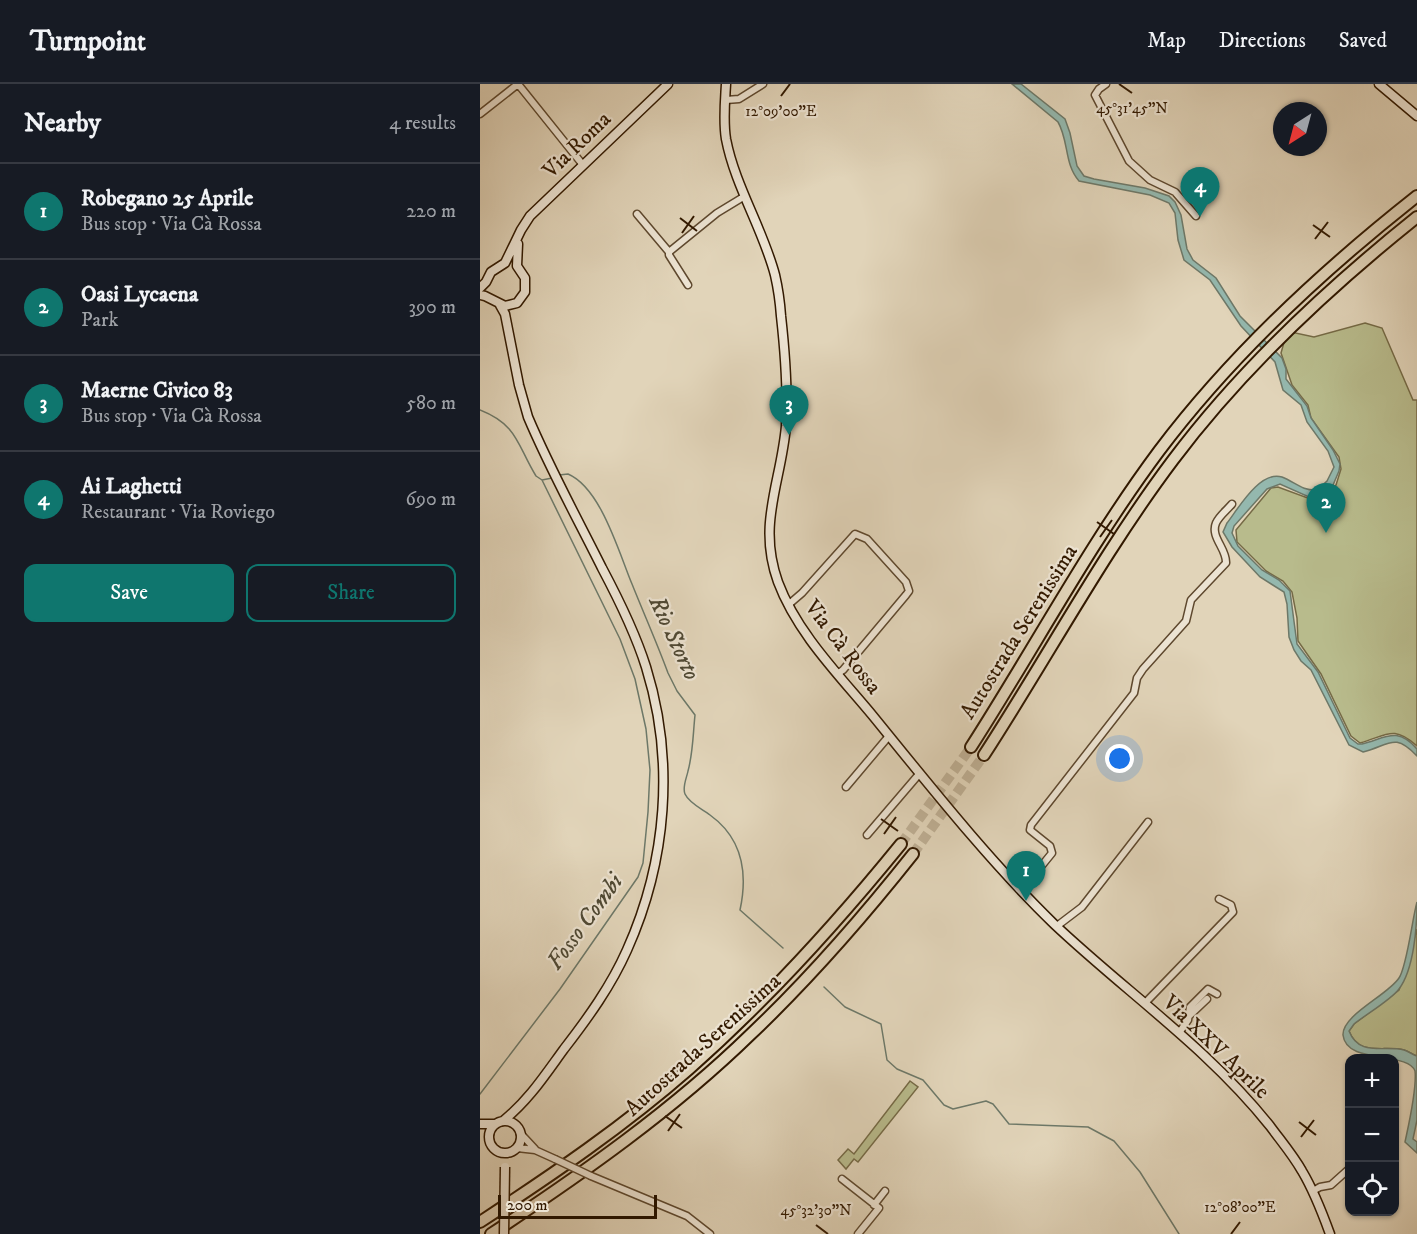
<!DOCTYPE html>
<html lang="en">
<head>
<meta charset="utf-8">
<style>
	:root { --surface:#171b24; --page:#20242c; --text:#f1f3f6; --muted:#9ea1a6; --line:#363941; --accent:#0f766e }
	body { margin:0; font-family:"IM FELL DW Pica",serif; background:var(--page); color:var(--text) }
	.controls { position:absolute; right:18px; bottom:18px; display:grid; overflow:hidden; border-radius:12px; box-shadow:0 2px 4px #0004 }
	.controls button { width:54px; height:54px; display:grid; place-items:center; padding:0; border:0; border-bottom:2px solid var(--line); background:var(--surface); color:var(--text); font:30px sans-serif }
	.compass { position:absolute; left:793px; top:18px; width:54px; height:54px; border-radius:50%; background:var(--surface); box-shadow:0 2px 4px #0004; rotate:216deg }
	.scale { position:absolute; left:18px; bottom:15px; width:159px; box-sizing:border-box; padding-left:6px; border:3px solid #321900; border-top:0; font-size:16px; line-height:21px; white-space:nowrap; color:#321900; -webkit-text-stroke:4px #ece3d2; paint-order:stroke }
	.you { position:absolute; left:640px; top:675px; width:21px; height:21px; margin:-15px; border:4px solid #fff; border-radius:50%; background:#1a73e8; box-shadow:0 0 0 9px #1a73e833 }
	.badge { display:grid; place-items:center; width:39px; height:39px; border-radius:50%; background:var(--accent); color:#fff; font-size:20px; font-weight:700 }
	.pin { position:absolute; translate:-50% -50px; filter:drop-shadow(0 2px 3px #0008) }
	.pin::after { content:''; position:absolute; top:32px; width:21px; height:18px; background:inherit; clip-path:polygon(0 0,100% 0,50% 100%) }
	.list { margin:0; padding:0; list-style:none }
	h2 { display:flex; justify-content:space-between; align-items:center; height:78px; margin:0; padding:0 24px; font-size:26px }
	h2 small { font-size:20px; font-weight:400; color:var(--muted) }
	.list li { display:grid; grid-template-columns:39px 1fr auto; gap:18px; align-items:center; box-sizing:border-box; height:96px; padding:0 24px; border-top:2px solid var(--line) }
	.list b { display:block; font-size:22px; white-space:nowrap }
	.list p { margin:0; font-size:20px; white-space:nowrap; color:var(--muted) }
	.list em { font-size:20px; font-style:normal; color:var(--muted) }
	.actions { display:flex; gap:12px; padding:18px 24px }
	.actions a { flex:1; padding:14px 0; border:2px solid var(--accent); border-radius:12px; text-align:center; font-size:21px; color:var(--accent) }
	.actions .main { background:var(--accent); color:#fff }
	.icon { flex:none; width:33px; height:33px; fill:none; stroke:currentColor; stroke-width:2; stroke-linecap:round; stroke-linejoin:round }
	.map { position:relative; flex:none; width:937px; height:1150px; overflow:hidden }
	header { display:flex; align-items:center; gap:36px; box-sizing:border-box; height:84px; padding:0 30px; background:var(--surface); border-bottom:2px solid var(--line) }
	header strong { font-size:28px }
	nav { display:flex; gap:33px; margin-inline-start:auto; font-size:21px }
	main { display:flex }
	aside { flex:1; background:var(--surface) }
	.map>svg:first-child { display:block }
</style>
</head>
<body>
<header>
<strong>Turnpoint</strong>
<nav><a>Map</a><a>Directions</a><a>Saved</a></nav>
</header>
<main>
<aside>
<h2>Nearby<small>4 results</small></h2>
<ul class="list">
<li><span class="badge">1</span><div><b>Robegano 25 Aprile</b><p>Bus stop · Via Cà Rossa</p></div><em>220 m</em></li>
<li><span class="badge">2</span><div><b>Oasi Lycaena</b><p>Park</p></div><em>390 m</em></li>
<li><span class="badge">3</span><div><b>Maerne Civico 83</b><p>Bus stop · Via Cà Rossa</p></div><em>580 m</em></li>
<li><span class="badge">4</span><div><b>Ai Laghetti</b><p>Restaurant · Via Roviego</p></div><em>690 m</em></li>
</ul>
<div class="actions"><a class="main">Save</a><a>Share</a></div>
</aside>
<div class="map">
<svg width="937" height="1150" viewBox="0 0 937 1150">
	<rect width="100%" height="100%" fill="#e1d4b9"/>
	<filter id="stains"><feTurbulence type="fractalNoise" baseFrequency=".00333" numOctaves="4"/><feColorMatrix values="0 0 0 0 .2 0 0 0 0 .09 0 0 0 0 .02 0 0 0 .5 -.17"/></filter>
	<radialGradient id="worn" r=".72"><stop offset=".6" stop-color="#630" stop-opacity="0"/><stop offset="1" stop-color="#630" stop-opacity=".3"/></radialGradient>
	<path fill="#b8bb8c" stroke="#756a46" stroke-width="1.5" d="M 885,239 L 902,244 L 933,316 L 937,316 L 937,662 C 913,641 908,651 880,659 L 871,652 L 841,590 L 818,557 L 817,534 L 812,508 L 803,497 L 786,487 L 757,458 L 756,446 L 791,404 L 798,403 L 833,416 L 843,413 L 856,401 L 861,385 L 859,373 L 831,334 L 828,321 L 812,301 L 801,269 L 805,255 L 811,248 L 834,253 Z
		M 937,845 L 937,972 C 933,971 928,967 924,966 C 903,961 879,973 869,947 L 874,940 L 919,906 Z
		M 430,997 L 438,1003 L 378,1078 L 374,1075 L 366,1085 L 358,1076 L 368,1065 L 374,1070 Z"/>
	<path fill="#94b8ae" stroke="#6d7868" stroke-width="1.5" d="M 532,0 L 541,0 L 585,35 L 590,49 L 597,82 L 604,92 L 614,95 L 665,104 L 689,112 L 695,118 L 701,131 L 707,165 L 713,176 L 736,194 L 760,232 L 802,274 L 806,285 L 806,295 L 827,322 L 831,334 L 853,366 L 860,380 L 859,387 L 853,401 L 841,411 L 836,413 L 829,413 L 800,400 L 787,405 L 754,442 L 752,449 L 758,462 L 782,486 L 799,496 L 810,507 L 817,560 L 838,588 L 870,654 L 878,660 L 882,660 C 906,654 917,642 937,665 L 937,672 C 914,648 910,661 883,668 L 869,661 L 831,586 L 821,577 L 814,566 L 809,553 L 807,520 L 804,508 L 780,493 L 752,463 L 743,448 L 747,439 C 758,425 780,386 802,393 C 815,398 822,407 837,406 L 847,397 L 854,383 L 848,367 L 827,338 L 821,321 L 803,306 L 795,278 L 761,242 L 730,196 L 704,176 L 698,156 L 695,129 L 689,119 L 670,111 L 599,97 C 584,80 589,57 578,38 Z
		M 937,818 C 937,843 934,885 919,905 C 911,916 885,931 874,940 L 869,947 C 879,973 904,961 924,966 C 928,967 933,971 937,972 L 937,1036 L 933,1055 L 937,1058 L 937,1069 L 925,1058 C 929,1039 937,1005 935,987 C 928,967 866,981 863,951 C 862,931 908,911 919,894 C 927,882 932,836 937,818 Z"/>
	<g fill="none" stroke-linecap="round" stroke-linejoin="round">
		<path stroke="#6d7868" stroke-width="1.5" d="M 0,326 C 38,341 37,361 56,392 L 62,396 L 72,394
			M 79,391 L 88,390 C 121,404 139,469 152,500 C 164,530 177,559 188,589 L 197,607 L 215,631 C 213,650 213,669 208,687 C 207,693 202,703 205,710 C 209,719 222,725 230,731 C 262,754 268,789 260,826 L 303,864
			M 344,903 L 365,923 L 401,940 L 407,976 L 417,985 L 443,996 L 464,1021 L 473,1025 L 506,1017 L 513,1020 L 529,1040 L 608,1043 L 634,1057 L 660,1088 L 699,1150
			M 0,1010 L 80,905 L 158,793 L 163,779 L 168,728 L 170,686 L 166,645 L 155,595 L 140,555 L 62,396"/>
		<path stroke="#beaf94" stroke-width="10" stroke-dasharray="10 5" stroke-linecap="butt" d="M 421,760 L 491,663
			M 433,770 L 504,671"/>
		<g stroke="#5e482e" stroke-width="9">
			<path id="street" d="M 38,0 L 103,81
				M 626,0 L 619,5 L 615,11 L 649,77 L 670,96 L 695,108 L 716,132
				M 246,16 L 259,15 L 283,0
				M 0,30 L 38,0
				M 157,130 L 189,168
				M 208,201 L 189,171 L 189,168 L 237,129 L 265,112
				M 308,521 L 322,509 L 375,450 L 387,455 L 426,498 L 429,507 L 426,511 L 363,586 L 357,590
				M 366,703 L 409,652
				M 387,751 L 440,689
				M 542,806 L 572,769 L 570,762 L 550,746 L 551,741 L 654,609 L 657,594 L 663,585 L 706,537 L 711,516 L 746,479 C 747,465 730,453 736,439 C 739,432 747,426 752,420
				M 577,842 L 602,823 L 668,738
				M 665,919 L 753,828 L 751,821 L 739,815
				M 709,932 L 727,915
				M 699,949 L 708,936 L 710,923 L 728,905 L 737,910
				M 41,1050 L 55,1065
				M 37,1064 L 55,1066 L 75,1075
				M 111,1092 L 207,1132 L 230,1150
				M 362,1095 L 399,1124 L 378,1150
				M 833,1107 L 840,1103 L 851,1101 L 870,1084
				M 394,1121 L 405,1107"/>
		</g>
		<g stroke="#321900" stroke-width="11">
			<path id="secondary" d="M 246,0 C 245,18 243,37 246,55 C 255,102 283,145 295,191 C 298,204 300,218 301,232 C 305,268 308,306 306,342 C 301,399 277,440 298,498 C 317,549 359,591 393,632 C 450,702 510,778 574,840 C 646,908 728,964 790,1042 C 801,1057 813,1071 822,1087 C 834,1107 842,1128 850,1150
				M 899,0 L 937,32
				M 0,204 L 6,198 L 11,188 L 25,179 L 41,146 L 50,132 L 188,0
				M 0,211 L 5,212 L 25,222 L 37,219 L 45,208 L 45,194 L 37,182 L 38,160
				M 20,221 L 25,230 L 39,301 L 48,333 C 70,385 97,434 122,484 C 139,516 155,548 166,583 C 195,676 187,777 147,866 C 131,902 108,934 84,965 C 65,991 49,1016 23,1037
				M9 1053a16 16 0 1 1 32 0a16 16 0 1 1-32 0Z
				M 0,1040 L 15,1040"/>
		</g>
		<g stroke="#321900" stroke-width="14">
			<path id="highway" d="M 491,663 C 554,565 609,461 679,367 C 752,270 842,187 937,112
				M 504,671 C 567,574 623,469 693,376 C 762,284 847,205 937,133
				M 0,1138 C 72,1091 144,1042 209,985 C 287,916 356,840 421,760
				M 11,1150 C 102,1090 193,1026 271,950 C 330,894 383,833 433,770"/>
		</g>
		<use href="#street" stroke="#ece3d2" stroke-width="6"/>
		<use href="#secondary" stroke="#ece3d2" stroke-width="8"/>
		<use href="#highway" stroke="#e1d4b9" stroke-width="10"/>
		<g stroke="#5e482e" stroke-width="9" stroke-linecap="butt">
			<path id="street-bridge" d="M 75,1075 L 111,1092"/>
		</g>
		<g stroke="#321900" stroke-width="11" stroke-linecap="butt">
			<path id="secondary-bridge" d="M 24,1150 L 25,1083"/>
		</g>
		<use href="#street-bridge" stroke="#ece3d2" stroke-width="6"/>
		<use href="#secondary-bridge" stroke="#ece3d2" stroke-width="8"/>
	</g>
	<path fill="none" stroke="#321900" stroke-width="2" d="M 639,0 L 652,9M 301,12 L 310,0M 200,134 L 217,147M 833,141 L 850,153M 202,149 L 214,132M 835,155 L 848,138M 617,438 L 634,450M 620,453 L 632,436M 401,735 L 418,747M 404,750 L 416,733M 185,1032 L 202,1044M 819,1038 L 836,1051M 188,1047 L 200,1030M 821,1053 L 834,1036M 336,1141 L 348,1150M 751,1150 L 760,1138"/>
	<g text-anchor="middle" dominant-baseline="central" stroke-width="4.5" stroke-linejoin="round" paint-order="stroke">
		<g font-size="22" fill="#321900" stroke="#ece3d2">
			<text transform="translate(97 61) rotate(-44)">Via Roma</text>
			<text transform="translate(539 548) rotate(-58)">Autostrada Serenissima</text>
			<text transform="translate(363 563) rotate(53)">Via Cà Rossa</text>
			<text transform="translate(223 961) rotate(-42)">Autostrada Serenissima</text>
			<text transform="translate(736 963) rotate(44)">Via XXV Aprile</text>
		</g>
		<g font-size="24" font-style="italic" fill="#4f4934" stroke="#ece3d2">
			<text transform="translate(194 554) rotate(65)">Rio Storto</text>
			<text transform="translate(105 838) rotate(-54)">Fosso Combi</text>
		</g>
	</g>
	<g font-size="15" text-anchor="middle" fill="#321900" stroke="#ece3d2" stroke-width="4.5" stroke-linejoin="round" paint-order="stroke">
		<text x="652" y="29">45°31'45"N</text>
		<text x="301" y="32">12°09'00"E</text>
		<text x="760" y="1128">12°08'00"E</text>
		<text x="336" y="1131">45°32'30"N</text>
	</g>
	<rect width="100%" height="100%" filter="url(#stains)"/>
	<rect width="100%" height="100%" fill="url(#worn)"/>
</svg>
<div class="controls">
<button>+</button>
<button>−</button>
<button><svg class="icon" aria-label="locate" viewBox="0 0 24 24"><circle cx="12" cy="12" r="6"/><path d="M12 2v4M12 18v4M2 12h4M18 12h4"/></svg></button>
</div>
<svg class="compass" viewBox="-18 -18 36 36"><path d="M0-13l5 13h-10z" fill="#e53935"/><path d="M0 13l5-13h-10z" fill="#9ea1a6"/></svg>
<div class="scale">200 m</div>
<div class="you"></div>
<div class="pin badge" style="left:546px;top:817px">1</div>
<div class="pin badge" style="left:846px;top:449px">2</div>
<div class="pin badge" style="left:309px;top:351px">3</div>
<div class="pin badge" style="left:720px;top:133px">4</div>
</div>
</main>
</body>
</html>
